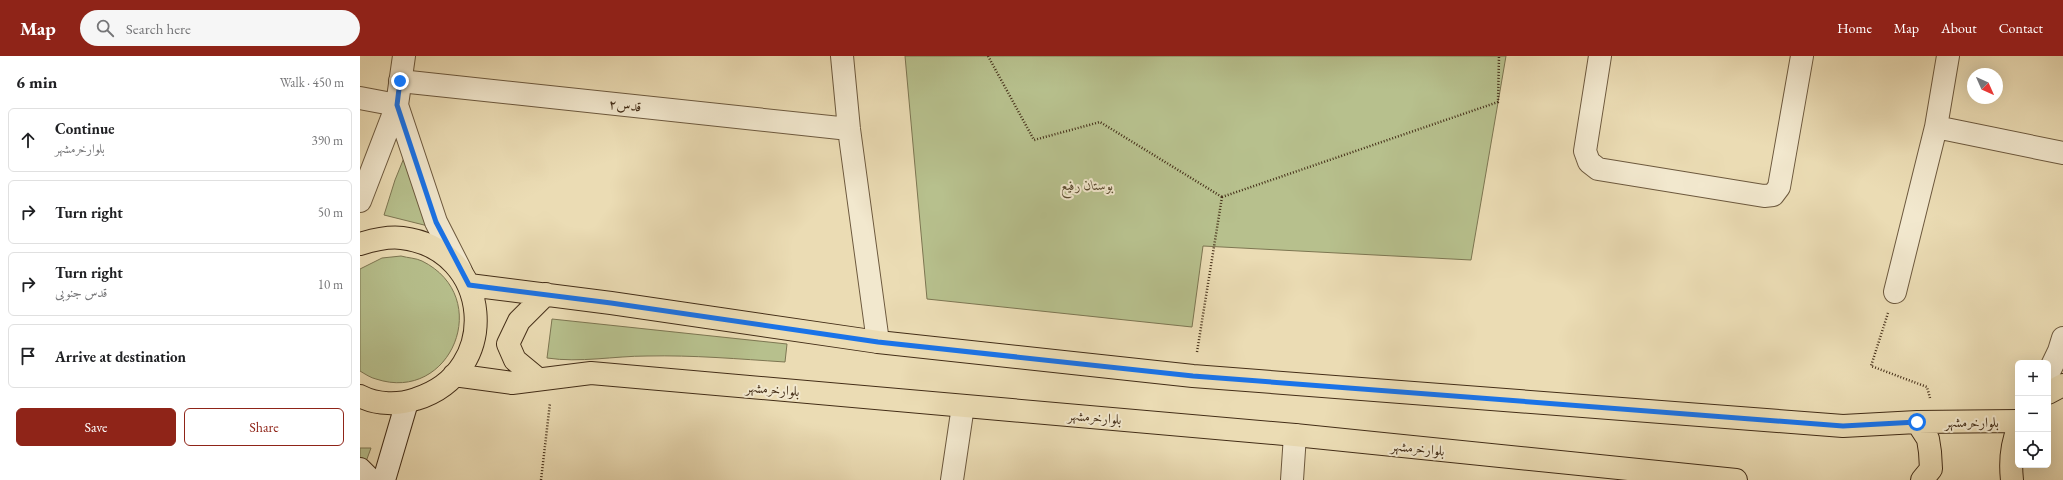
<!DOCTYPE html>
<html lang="en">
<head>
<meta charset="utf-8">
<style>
	:root { --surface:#fff; --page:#f6f6f6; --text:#202124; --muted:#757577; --line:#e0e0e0; --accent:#8f2418 }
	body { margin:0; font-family:"EB Garamond",Amiri,serif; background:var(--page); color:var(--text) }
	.controls { position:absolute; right:12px; bottom:12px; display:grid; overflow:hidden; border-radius:6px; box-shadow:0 4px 16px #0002 }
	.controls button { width:36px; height:36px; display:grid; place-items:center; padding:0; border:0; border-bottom:1px solid var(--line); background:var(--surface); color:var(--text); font:20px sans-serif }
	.compass { position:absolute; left:1607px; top:12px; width:36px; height:36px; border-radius:50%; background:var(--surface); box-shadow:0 4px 16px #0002; rotate:135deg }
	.stop { position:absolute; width:12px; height:12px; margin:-9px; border:3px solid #1a73e8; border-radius:50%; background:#fff }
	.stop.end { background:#1a73e8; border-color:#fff; box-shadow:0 1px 4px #0008 }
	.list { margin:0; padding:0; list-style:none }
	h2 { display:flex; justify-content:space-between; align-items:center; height:52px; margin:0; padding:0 16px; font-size:17px }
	h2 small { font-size:13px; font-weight:400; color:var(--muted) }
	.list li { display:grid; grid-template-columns:26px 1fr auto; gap:12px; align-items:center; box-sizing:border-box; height:64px; margin:0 8px 8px; padding:0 8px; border:1px solid var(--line); border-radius:6px }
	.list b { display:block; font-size:15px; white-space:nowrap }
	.list p { margin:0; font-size:13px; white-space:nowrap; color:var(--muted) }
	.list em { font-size:13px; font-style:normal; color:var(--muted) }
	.actions { display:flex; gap:8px; padding:12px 16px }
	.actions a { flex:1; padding:9px 0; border:1px solid var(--accent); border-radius:6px; text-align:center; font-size:14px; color:var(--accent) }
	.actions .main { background:var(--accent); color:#fff }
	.icon { flex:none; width:22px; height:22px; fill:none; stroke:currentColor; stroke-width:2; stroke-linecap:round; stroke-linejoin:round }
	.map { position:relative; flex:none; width:1703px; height:424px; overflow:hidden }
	header { display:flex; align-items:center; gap:24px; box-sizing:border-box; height:56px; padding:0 20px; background:var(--accent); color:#fff }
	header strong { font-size:19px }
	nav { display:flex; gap:22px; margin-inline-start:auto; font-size:14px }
	.search { width:280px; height:36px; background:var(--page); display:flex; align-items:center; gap:10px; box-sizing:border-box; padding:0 14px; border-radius:22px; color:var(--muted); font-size:15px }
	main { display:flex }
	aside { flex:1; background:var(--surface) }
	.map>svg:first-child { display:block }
</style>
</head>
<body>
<header>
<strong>Map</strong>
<div class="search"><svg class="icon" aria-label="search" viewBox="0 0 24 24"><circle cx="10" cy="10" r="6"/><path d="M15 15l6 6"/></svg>Search here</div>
<nav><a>Home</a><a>Map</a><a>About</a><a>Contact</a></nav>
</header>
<main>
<aside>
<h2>6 min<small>Walk · 450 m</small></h2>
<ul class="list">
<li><svg class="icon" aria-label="ahead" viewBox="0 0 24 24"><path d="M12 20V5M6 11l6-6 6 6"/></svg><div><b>Continue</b><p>بلوارخرمشهر</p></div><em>390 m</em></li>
<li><svg class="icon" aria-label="right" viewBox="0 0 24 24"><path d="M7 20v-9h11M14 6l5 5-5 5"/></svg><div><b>Turn right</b></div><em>50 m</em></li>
<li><svg class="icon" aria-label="right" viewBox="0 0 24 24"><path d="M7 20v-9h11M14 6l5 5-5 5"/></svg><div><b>Turn right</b><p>قدس جنوبی</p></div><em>10 m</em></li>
<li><svg class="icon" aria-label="arrive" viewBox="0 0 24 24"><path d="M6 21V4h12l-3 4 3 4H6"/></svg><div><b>Arrive at destination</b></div></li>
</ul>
<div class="actions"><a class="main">Save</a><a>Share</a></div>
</aside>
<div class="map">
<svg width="1703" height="424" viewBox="0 0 1703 424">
	<rect width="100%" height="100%" fill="#ebdcb4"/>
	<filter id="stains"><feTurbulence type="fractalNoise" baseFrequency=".005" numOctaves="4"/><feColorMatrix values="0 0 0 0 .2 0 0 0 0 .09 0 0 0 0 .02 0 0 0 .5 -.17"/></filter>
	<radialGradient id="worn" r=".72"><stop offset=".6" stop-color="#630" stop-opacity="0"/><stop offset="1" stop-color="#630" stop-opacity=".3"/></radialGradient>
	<path fill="#b7c08d" stroke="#7d7652" d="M 545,0 L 1146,0 L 1111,204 L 843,190 L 832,271 L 567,243 Z
		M 50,87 L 72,171 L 24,159 L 35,124 Z
		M 41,200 C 48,202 56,202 62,205 C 135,241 91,348 16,323 C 11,322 5,318 0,315 L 0,213 L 22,202 Z
		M 192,263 L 427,288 L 425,306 C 379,303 333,299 287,300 C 254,300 220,307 187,302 Z
		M 0,392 L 11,392 L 0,422 Z"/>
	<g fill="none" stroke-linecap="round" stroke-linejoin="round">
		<g stroke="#6d593e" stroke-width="24">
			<path id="minor" d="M 482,0 L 489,73 L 518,286
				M 1240,0 L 1225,95 L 1229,106 L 1238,113 L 1404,140 L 1413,139 L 1419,131 L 1442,0
				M 40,25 L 489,73
				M 0,42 L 37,49
				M 1576,71 L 1703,97
				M 1535,236 L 1576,71 L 1588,0
				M 932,424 L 935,379"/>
		</g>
		<g stroke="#6d593e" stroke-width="24">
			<path id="tertiary" d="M 37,49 L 76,166 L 101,215
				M 0,145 L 37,49 L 44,0
				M 1688,318 L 1699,295 L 1703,282
				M 592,424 L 603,350"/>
		</g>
		<g stroke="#432d17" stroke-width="24">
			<path id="secondary" d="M 0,413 L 11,424
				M 24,424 L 47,346"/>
		</g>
		<g stroke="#432d17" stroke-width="24">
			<path id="primary" d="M 0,188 C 13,184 28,180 42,182 C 132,193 143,316 56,343 C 39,349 17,349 0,340
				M 109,229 L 251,247 L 518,286 L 833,320 L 1483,370 L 1557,366 L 1658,365
				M 94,319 L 152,327 L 231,317 L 935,379 L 1376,424
				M 178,323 L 155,304 L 148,288 L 159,265 L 186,238
				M 1688,337 L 1703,329
				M 1557,366 L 1568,383 L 1570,396 L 1571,413 L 1562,424
				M 1652,424 C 1650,406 1651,390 1658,373"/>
		</g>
		<path stroke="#432d17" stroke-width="2.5" stroke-dasharray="1 2" stroke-linecap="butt" d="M 628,0 L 674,84 L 740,66 L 862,141
			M 862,141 L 1138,46 L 1139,0
			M 1528,257 L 1511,310 L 1567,331 L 1570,342
			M 837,296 L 862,141
			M 181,424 L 190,347"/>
		<use href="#minor" stroke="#f2e8ce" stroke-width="22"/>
		<use href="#tertiary" stroke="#f2e8ce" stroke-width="22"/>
		<use href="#secondary" stroke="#f2e8ce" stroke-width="22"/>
		<use href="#primary" stroke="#ebdcb4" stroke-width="22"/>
	</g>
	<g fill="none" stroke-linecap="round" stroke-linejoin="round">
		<path stroke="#1a73e8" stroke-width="5" d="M 40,25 L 37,49 L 76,166 L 109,229 L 251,247 L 518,286 L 833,320 L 1483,370 L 1557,366"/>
	</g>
	<g text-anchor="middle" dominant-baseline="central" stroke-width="4" stroke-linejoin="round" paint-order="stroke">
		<g font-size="14" fill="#432d17" stroke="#f2e8ce">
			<text transform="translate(265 49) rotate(6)">قدس۲</text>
			<text transform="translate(413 333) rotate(5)">بلوارخرمشهر</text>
			<text transform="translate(735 361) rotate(5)">بلوارخرمشهر</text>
			<text x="1612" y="366">بلوارخرمشهر</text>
			<text transform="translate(1058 392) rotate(6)">بلوارخرمشهر</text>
		</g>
		<g font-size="14" font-style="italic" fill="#5a4a2f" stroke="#f2e8ce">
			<text x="727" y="129">بوستان رفیع</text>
		</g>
	</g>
	<rect width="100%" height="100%" filter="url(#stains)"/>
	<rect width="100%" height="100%" fill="url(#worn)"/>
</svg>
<div class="controls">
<button>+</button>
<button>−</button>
<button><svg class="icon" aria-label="locate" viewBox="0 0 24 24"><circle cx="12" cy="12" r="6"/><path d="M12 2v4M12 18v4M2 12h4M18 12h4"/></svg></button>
</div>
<svg class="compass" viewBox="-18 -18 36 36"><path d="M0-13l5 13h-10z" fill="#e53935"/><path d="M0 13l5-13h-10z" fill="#757577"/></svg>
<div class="stop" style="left:1557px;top:366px"></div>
<div class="stop end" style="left:40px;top:25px"></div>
</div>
</main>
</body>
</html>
